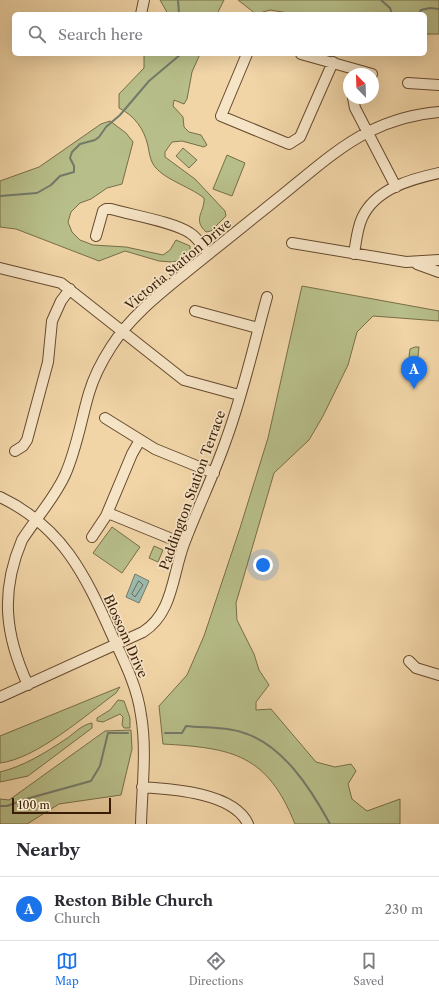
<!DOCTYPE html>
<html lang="en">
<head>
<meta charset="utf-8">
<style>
	:root { --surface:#fff; --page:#f2f2f3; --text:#2b2b33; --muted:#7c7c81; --line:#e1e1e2; --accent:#1a73e8 }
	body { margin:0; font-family:"Libre Caslon Text",serif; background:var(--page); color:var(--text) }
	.compass { position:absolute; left:343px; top:68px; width:36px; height:36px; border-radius:50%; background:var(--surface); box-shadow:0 4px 16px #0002; rotate:337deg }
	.scale { position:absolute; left:12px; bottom:10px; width:99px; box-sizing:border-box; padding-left:4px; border:2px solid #381c05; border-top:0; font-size:11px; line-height:14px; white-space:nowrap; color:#381c05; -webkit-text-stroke:3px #f6e4c6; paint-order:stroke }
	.you { position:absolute; left:263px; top:565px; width:14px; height:14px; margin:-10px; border:3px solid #fff; border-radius:50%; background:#1a73e8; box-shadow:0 0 0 6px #1a73e833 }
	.badge { display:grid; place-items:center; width:26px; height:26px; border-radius:50%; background:var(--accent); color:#fff; font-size:13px; font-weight:700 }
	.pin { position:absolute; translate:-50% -33px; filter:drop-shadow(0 1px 2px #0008) }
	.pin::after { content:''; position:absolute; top:21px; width:14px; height:12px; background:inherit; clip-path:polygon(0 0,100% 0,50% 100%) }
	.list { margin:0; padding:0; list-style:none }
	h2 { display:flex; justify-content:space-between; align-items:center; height:52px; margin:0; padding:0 16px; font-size:17px }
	h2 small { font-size:13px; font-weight:400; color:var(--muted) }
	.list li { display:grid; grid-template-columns:26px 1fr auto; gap:12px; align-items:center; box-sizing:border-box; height:64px; padding:0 16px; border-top:1px solid var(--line) }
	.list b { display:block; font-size:15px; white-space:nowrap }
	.list p { margin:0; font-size:13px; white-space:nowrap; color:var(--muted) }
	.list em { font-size:13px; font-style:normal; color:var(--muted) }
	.icon { flex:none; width:22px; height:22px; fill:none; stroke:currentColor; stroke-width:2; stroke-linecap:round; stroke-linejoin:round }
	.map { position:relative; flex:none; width:439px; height:824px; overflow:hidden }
	.search { position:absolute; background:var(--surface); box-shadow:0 4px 16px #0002; left:12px; right:12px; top:12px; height:44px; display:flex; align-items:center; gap:10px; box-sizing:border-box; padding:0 14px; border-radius:6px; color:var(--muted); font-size:15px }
	.sheet { height:116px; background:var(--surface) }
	nav { display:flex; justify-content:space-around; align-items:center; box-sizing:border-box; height:56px; border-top:1px solid var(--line); background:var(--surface); font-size:11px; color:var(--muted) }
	nav a { display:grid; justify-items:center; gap:2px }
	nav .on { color:var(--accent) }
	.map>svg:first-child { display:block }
</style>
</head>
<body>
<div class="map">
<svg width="439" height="824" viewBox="0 0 439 824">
	<rect width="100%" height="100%" fill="#f1d5a7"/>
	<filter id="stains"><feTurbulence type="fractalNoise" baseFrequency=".005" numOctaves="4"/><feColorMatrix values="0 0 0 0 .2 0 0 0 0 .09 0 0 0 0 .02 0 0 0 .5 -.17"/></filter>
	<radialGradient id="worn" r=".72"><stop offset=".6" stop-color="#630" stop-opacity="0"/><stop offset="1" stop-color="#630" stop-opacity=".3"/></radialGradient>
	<path fill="#b7be89" stroke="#786d47" d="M 160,0 L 224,0 L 217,14 L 168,14 Z
		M 238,0 L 439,0 L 439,34 L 425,34 L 425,14 L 295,14 L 270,10 L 256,14 Z
		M 144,54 L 200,54 L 192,72 L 187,99 L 184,104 L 174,100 L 173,106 L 183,117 L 184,127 L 189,132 L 201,135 L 207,145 L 204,147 L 182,141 L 172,142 L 165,152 L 165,157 L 195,179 L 225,211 L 226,216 L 211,231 L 206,232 C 192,219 205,212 204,198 C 189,186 162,179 153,164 C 150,159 149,152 148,146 C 144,129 135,116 119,108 L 119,94 L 144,68 Z
		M 110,121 L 126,133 L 133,142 L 122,184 L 107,188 L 91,199 L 80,203 L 71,212 L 68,222 L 72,232 L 80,240 L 93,245 L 126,247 L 163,255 L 170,250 L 176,240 L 190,246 L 190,253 L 184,259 L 172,262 L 159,261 L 125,251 L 99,261 L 16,229 L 0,227 L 0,181 L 39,167 L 101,124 Z
		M 183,148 L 197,160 L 189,168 L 176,156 Z
		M 227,155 L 245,163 L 232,196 L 213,189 Z
		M 302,286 L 439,311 L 439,321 L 373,316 L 357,332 L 348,365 L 323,416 L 309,440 L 274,473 L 236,603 L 237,620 L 254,654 L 259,670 L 269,685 L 256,702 L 256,710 L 271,709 L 316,762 L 335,767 L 351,764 L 356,771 L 348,784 L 352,799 L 367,811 L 400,799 L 400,824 L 295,824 C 267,754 232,748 163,744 L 159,706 L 187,675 L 204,636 L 240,528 L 268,438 Z
		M 415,347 L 419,347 L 417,365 L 413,364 L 409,356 L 410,349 Z
		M 112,527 L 140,547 L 122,573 L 93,553 Z
		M 154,546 L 163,550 L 158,562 L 149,558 Z
		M 120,687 L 116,693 C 86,715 36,759 0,763 L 0,736 Z
		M 118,700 L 124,701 L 130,718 L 130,728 L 124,728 L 122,725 L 123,717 L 120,714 L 103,722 L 97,721 L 97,718 L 110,710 Z
		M 92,723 L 92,728 L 28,776 L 0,782 L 0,772 C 24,766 45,753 66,739 C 75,733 81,725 92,723 Z
		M 131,730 L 132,749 L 121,795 L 59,804 L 27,824 L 0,824 L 0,799 L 9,800 L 105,731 Z"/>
	<path fill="#9bb8ab" stroke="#737a69" d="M 135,574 L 149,581 L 139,603 L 126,597 Z"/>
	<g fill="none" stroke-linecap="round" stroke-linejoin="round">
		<path stroke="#6a6a58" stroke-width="1" d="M 139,581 L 143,585 L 135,597 L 132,594 Z"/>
		<path stroke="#737a69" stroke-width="2" d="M 178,0 L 179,14
			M 381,0 L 390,8 L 392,14
			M 419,14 L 421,10 L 430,8 L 439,9
			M 0,196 L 37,193 L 51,185 L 60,176 L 74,172 L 74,166 L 70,158 L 72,152 L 80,144 L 95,140 L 99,137 L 106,127 L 120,115 L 149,81 L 181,54
			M 165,733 L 182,733 L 186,726 C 203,728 226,727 241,732 C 282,743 311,789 330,824
			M 0,806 L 7,806 L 26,799 L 91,781 L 100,766 L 108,733 L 128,733"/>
		<g stroke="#664a2e" stroke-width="12">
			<path id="minor" d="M 141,14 L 144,0
				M 247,54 L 221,116 L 289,144 L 300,137 L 333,62
				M 301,54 L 372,74
				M 408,83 L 439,85
				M 353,98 L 355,108 L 396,187
				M 96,236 L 103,211 L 106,209 L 111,209 C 131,215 174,222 190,233 C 198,238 203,247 208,254
				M 292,243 L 406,262 L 439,260
				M 354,254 C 356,242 357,229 362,218 C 375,189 411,179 439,173
				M 417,264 L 439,272
				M 0,268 L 61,283 L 184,380 L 239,395
				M 195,311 L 258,328
				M 105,418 L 155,449 L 214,473
				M 15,451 L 23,446 L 27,440 L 48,362 L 52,321 L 61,301 L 70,289
				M 0,497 C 63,527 85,575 112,635 C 124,661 137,686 141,715 C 147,750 142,788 141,824
				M 108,513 L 184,544
				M 92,537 L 106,516 L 132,454 L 140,440
				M 409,661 L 416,668 L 439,675
				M 28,685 C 5,635 0,592 22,540 C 36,518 54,499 65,475 C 77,448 81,420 89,393 C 94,376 102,361 111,347 C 130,317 158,295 185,273 C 214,250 242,227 271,204 C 302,180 333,150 368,132 C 390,121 414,114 439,112
				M 0,697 L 143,632 C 173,613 172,576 184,544 C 197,509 214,475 226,440 C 243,394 254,344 267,297
				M 142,787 C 173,789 234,793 248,824"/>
		</g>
		<use href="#minor" stroke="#f6e4c6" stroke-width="10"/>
	</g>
	<g text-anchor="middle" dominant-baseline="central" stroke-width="3.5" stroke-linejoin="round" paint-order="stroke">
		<g font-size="13" fill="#381c05" stroke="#f6e4c6">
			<text transform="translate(178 264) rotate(-40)">Victoria Station Drive</text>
			<text transform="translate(192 490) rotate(-70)">Paddington Station Terrace</text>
			<text transform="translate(126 636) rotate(66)">Blossom Drive</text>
		</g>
	</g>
	<rect width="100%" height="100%" filter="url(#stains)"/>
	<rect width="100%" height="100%" fill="url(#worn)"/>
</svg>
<svg class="compass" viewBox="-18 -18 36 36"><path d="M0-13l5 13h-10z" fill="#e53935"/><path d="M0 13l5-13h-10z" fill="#7c7c81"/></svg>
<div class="scale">100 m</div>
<div class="you"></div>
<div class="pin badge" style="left:414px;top:389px">A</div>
<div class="search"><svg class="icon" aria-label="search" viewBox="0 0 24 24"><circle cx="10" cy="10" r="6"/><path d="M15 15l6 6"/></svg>Search here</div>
</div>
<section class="sheet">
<h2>Nearby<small></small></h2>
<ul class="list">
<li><span class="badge">A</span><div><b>Reston Bible Church</b><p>Church</p></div><em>230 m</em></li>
</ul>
</section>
<nav>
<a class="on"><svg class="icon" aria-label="map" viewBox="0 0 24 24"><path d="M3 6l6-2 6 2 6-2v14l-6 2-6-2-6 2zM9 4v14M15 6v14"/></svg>Map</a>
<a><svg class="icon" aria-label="directions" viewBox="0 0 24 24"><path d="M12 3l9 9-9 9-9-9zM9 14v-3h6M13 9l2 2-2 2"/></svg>Directions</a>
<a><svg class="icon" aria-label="saved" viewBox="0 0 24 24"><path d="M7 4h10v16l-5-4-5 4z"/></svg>Saved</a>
</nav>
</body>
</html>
